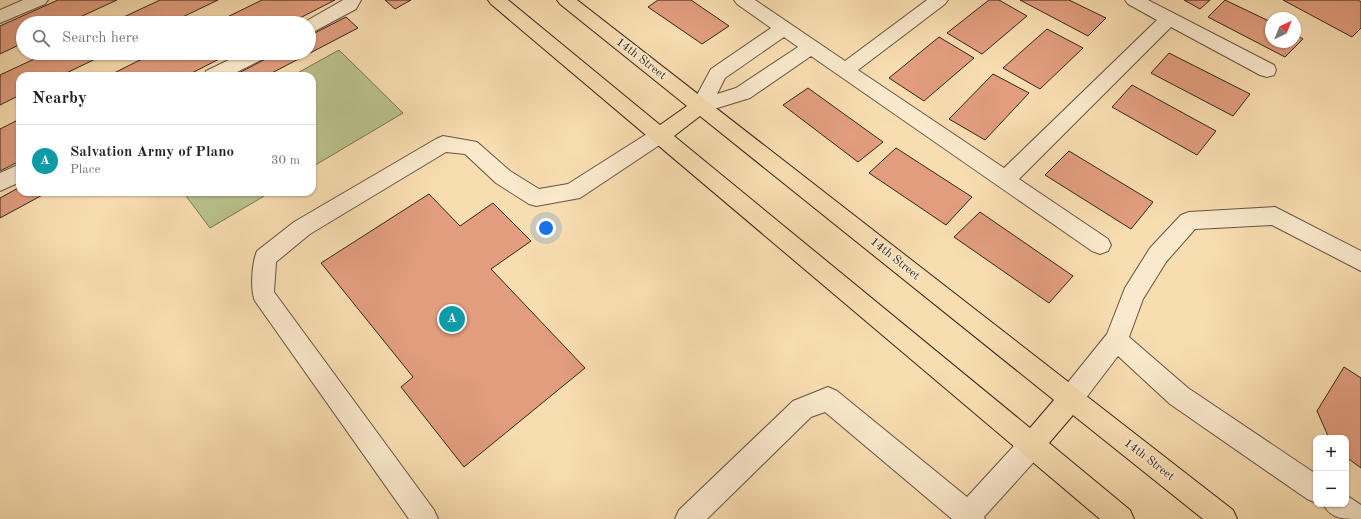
<!DOCTYPE html>
<html lang="en">
<head>
<meta charset="utf-8">
<style>
	:root { --surface:#fff; --page:#f2f2f2; --text:#222; --muted:#767676; --line:#e0e0e0; --accent:#8f2418 }
	body { margin:0; font-family:"Old Standard TT",serif; background:var(--page); color:var(--text) }
	.controls { position:absolute; right:12px; bottom:12px; display:grid; overflow:hidden; border-radius:8px; box-shadow:0 1px 3px #0004 }
	.controls button { width:36px; height:36px; display:grid; place-items:center; padding:0; border:0; border-bottom:1px solid var(--line); background:var(--surface); color:var(--text); font:20px sans-serif }
	.compass { position:absolute; left:1265px; top:12px; width:36px; height:36px; border-radius:50%; background:var(--surface); box-shadow:0 1px 3px #0004; rotate:43deg }
	.you { position:absolute; left:546px; top:228px; width:14px; height:14px; margin:-10px; border:3px solid #fff; border-radius:50%; background:#1a73e8; box-shadow:0 0 0 6px #1a73e833 }
	.badge { display:grid; place-items:center; width:26px; height:26px; border-radius:50%; background:var(--accent); color:#fff; font-size:13px; font-weight:700 }
	.pin { position:absolute; translate:-50% -50%; border:2px solid #fff; box-shadow:0 1px 4px #0006 }
	.list { margin:0; padding:0; list-style:none }
	h2 { display:flex; justify-content:space-between; align-items:center; height:52px; margin:0; padding:0 16px; font-size:17px }
	h2 small { font-size:13px; font-weight:400; color:var(--muted) }
	.list li { display:grid; grid-template-columns:26px 1fr auto; gap:12px; align-items:center; box-sizing:border-box; height:72px; padding:0 16px; border-top:1px solid var(--line) }
	.list b { display:block; font-size:15px; white-space:nowrap }
	.list p { margin:0; font-size:13px; white-space:nowrap; color:var(--muted) }
	.list em { font-size:13px; font-style:normal; color:var(--muted) }
	.icon { flex:none; width:22px; height:22px; fill:none; stroke:currentColor; stroke-width:2; stroke-linecap:round; stroke-linejoin:round }
	.map { position:relative; flex:none; width:1361px; height:519px; overflow:hidden }
	.search { position:absolute; background:var(--surface); box-shadow:0 1px 3px #0004; left:16px; top:16px; width:300px; height:44px; display:flex; align-items:center; gap:10px; box-sizing:border-box; padding:0 14px; border-radius:22px; color:var(--muted); font-size:15px }
	.panel { position:absolute; background:var(--surface); box-shadow:0 1px 3px #0004; left:16px; top:72px; width:300px; height:124px; border-radius:12px }
	.map>svg:first-child { display:block }
</style>
</head>
<body>
<div class="map">
<svg width="1361" height="519" viewBox="0 0 1361 519">
	<rect width="100%" height="100%" fill="#f8ddb0"/>
	<filter id="stains"><feTurbulence type="fractalNoise" baseFrequency=".005" numOctaves="4"/><feColorMatrix values="0 0 0 0 .2 0 0 0 0 .09 0 0 0 0 .02 0 0 0 .5 -.17"/></filter>
	<radialGradient id="worn" r=".72"><stop offset=".6" stop-color="#630" stop-opacity="0"/><stop offset="1" stop-color="#630" stop-opacity=".3"/></radialGradient>
	<path fill="#bac28d" stroke="#767456" d="M 339,50 L 403,113 L 312,167 L 312,76 L 292,76 Z
		M 183,192 L 271,192 L 210,228 Z"/>
	<path fill="#e19d7e" stroke="#33251e" d="M 58,0 L 117,0 L 67,23 L 23,23 L 23,43 L 0,54 L 0,26 Z
		M 160,0 L 218,0 L 170,23 L 111,23 Z
		M 262,0 L 335,0 L 290,23 L 215,23 Z
		M 385,0 L 411,0 L 395,9 Z
		M 658,0 L 691,0 L 729,26 L 702,44 L 648,7 Z
		M 989,0 L 999,0 L 1027,16 L 982,54 L 947,33 Z
		M 1020,0 L 1069,0 L 1106,18 L 1088,36 Z
		M 1184,0 L 1210,0 L 1200,9 Z
		M 1225,0 L 1271,22 L 1271,42 L 1295,42 L 1295,34 L 1303,39 L 1285,57 L 1208,17 Z
		M 1283,0 L 1358,0 L 1361,2 L 1361,28 L 1352,37 Z
		M 346,17 L 358,28 L 266,76 L 233,76 L 277,53 L 309,53 L 309,36 Z
		M 1047,29 L 1083,48 L 1040,89 L 1003,68 Z
		M 939,37 L 974,58 L 924,101 L 889,78 Z
		M 47,53 L 108,53 L 60,76 L 20,76 L 20,95 L 0,105 L 0,75 Z
		M 154,53 L 231,53 L 186,76 L 108,76 Z
		M 1169,53 L 1250,94 L 1233,116 L 1151,73 Z
		M 993,74 L 1029,93 L 985,140 L 949,119 Z
		M 1132,85 L 1216,131 L 1197,155 L 1112,107 Z
		M 808,88 L 883,142 L 858,162 L 783,105 Z
		M 20,119 L 20,161 L 0,171 L 0,129 Z
		M 896,148 L 972,197 L 946,225 L 869,173 Z
		M 1069,151 L 1153,202 L 1131,229 L 1045,175 Z
		M 20,187 L 20,192 L 48,192 L 0,218 L 0,198 Z
		M 429,194 L 460,226 L 493,203 L 531,241 L 491,269 L 585,368 L 464,467 L 401,387 L 413,377 L 321,263 Z
		M 980,212 L 1073,276 L 1049,303 L 954,237 Z
		M 1344,367 L 1361,378 L 1361,468 L 1346,457 L 1346,438 L 1329,438 L 1317,411 Z"/>
	<g fill="none" stroke-linecap="round" stroke-linejoin="round">
		<g stroke="#645342" stroke-width="2">
			<path id="minor" d="M 23,0 L 48,0 L 45,4 L 0,23 L 0,10 Z
				M 343,0 L 361,0 L 356,9 L 315,31 L 309,33 L 309,23 L 303,23 Z
				M 734,0 L 755,0 L 845,61 L 927,0 L 948,0 L 945,4 L 858,70 L 1004,168 L 1157,20 L 1128,4 L 1125,0 L 1148,0 L 1274,65 L 1276,70 L 1274,75 L 1267,77 L 1260,75 L 1171,27 L 1019,179 L 1108,239 L 1111,245 L 1108,251 L 1100,254 L 1092,251 L 811,56 L 750,98 L 701,113 L 694,111 L 691,106 L 711,69 L 771,28 L 737,4 ZM 784,37 L 798,47 L 736,88 L 717,94 L 725,78 Z
				M 243,53 L 268,53 L 265,58 L 229,76 L 204,76 L 206,71 Z
				M 660,127 L 667,130 L 670,135 L 667,140 L 580,198 L 536,206 L 529,204 L 496,183 L 465,154 L 446,152 L 310,234 L 276,262 L 274,292 L 434,510 L 438,519 L 409,519 L 255,301 C 250,290 252,263 257,251 L 294,222 L 436,139 L 443,136 L 477,142 L 510,171 L 539,189 L 568,184 L 653,130 Z
				M 20,164 L 20,182 L 0,191 L 0,173 Z
				M 1275,207 L 1361,251 L 1361,271 L 1272,225 L 1195,229 L 1166,262 L 1143,299 L 1129,337 L 1188,388 L 1316,474 L 1316,503 L 1307,499 L 1170,404 L 1118,356 L 1079,407 L 1070,411 L 1061,407 L 1058,399 L 1061,391 L 1107,334 L 1125,288 L 1150,248 L 1181,215 L 1189,212 Z
				M 828,387 L 837,391 L 967,497 L 1023,436 L 1032,433 L 1041,436 L 1045,445 L 1041,454 L 984,517 L 985,519 L 952,519 L 825,412 L 811,417 L 707,519 L 675,519 L 679,510 L 793,401 Z
				M 1346,495 L 1361,505 L 1361,519 C 1342,519 1331,519 1323,504 L 1346,504 Z"/>
		</g>
		<g stroke="#33251e" stroke-width="2">
			<path id="major" d="M 488,0 L 508,0 L 660,125 L 687,106 L 560,4 L 557,0 L 577,0 L 1233,510 L 1237,519 L 1203,519 L 1073,415 L 1049,443 L 1130,510 L 1134,519 L 1100,519 L 491,4 ZM 700,116 L 1054,400 L 1030,428 L 674,136 Z"/>
		</g>
		<use href="#minor" fill="#fae9cc" fill-rule="evenodd"/>
		<use href="#major" fill="#f8ddb0" fill-rule="evenodd"/>
	</g>
	<g text-anchor="middle" dominant-baseline="central" stroke-width="3.5" stroke-linejoin="round" paint-order="stroke">
		<g font-size="12" fill="#33251e" stroke="#fae9cc">
			<text transform="translate(641 59) rotate(38)">14th Street</text>
			<text transform="translate(895 259) rotate(39)">14th Street</text>
			<text transform="translate(1149 460) rotate(38)">14th Street</text>
		</g>
	</g>
	<rect width="100%" height="100%" filter="url(#stains)"/>
	<rect width="100%" height="100%" fill="url(#worn)"/>
</svg>
<div class="controls">
<button>+</button>
<button>−</button>
</div>
<svg class="compass" viewBox="-18 -18 36 36"><path d="M0-13l5 13h-10z" fill="#e53935"/><path d="M0 13l5-13h-10z" fill="#767676"/></svg>
<div class="you"></div>
<div class="pin badge" style="left:452px;top:319px;background:#0f9aa8">A</div>
<div class="search"><svg class="icon" aria-label="search" viewBox="0 0 24 24"><circle cx="10" cy="10" r="6"/><path d="M15 15l6 6"/></svg>Search here</div>
<section class="panel">
<h2>Nearby<small></small></h2>
<ul class="list">
<li><span class="badge" style="background:#0f9aa8">A</span><div><b>Salvation Army of Plano</b><p>Place</p></div><em>30 m</em></li>
</ul>
</section>
</div>
</body>
</html>
